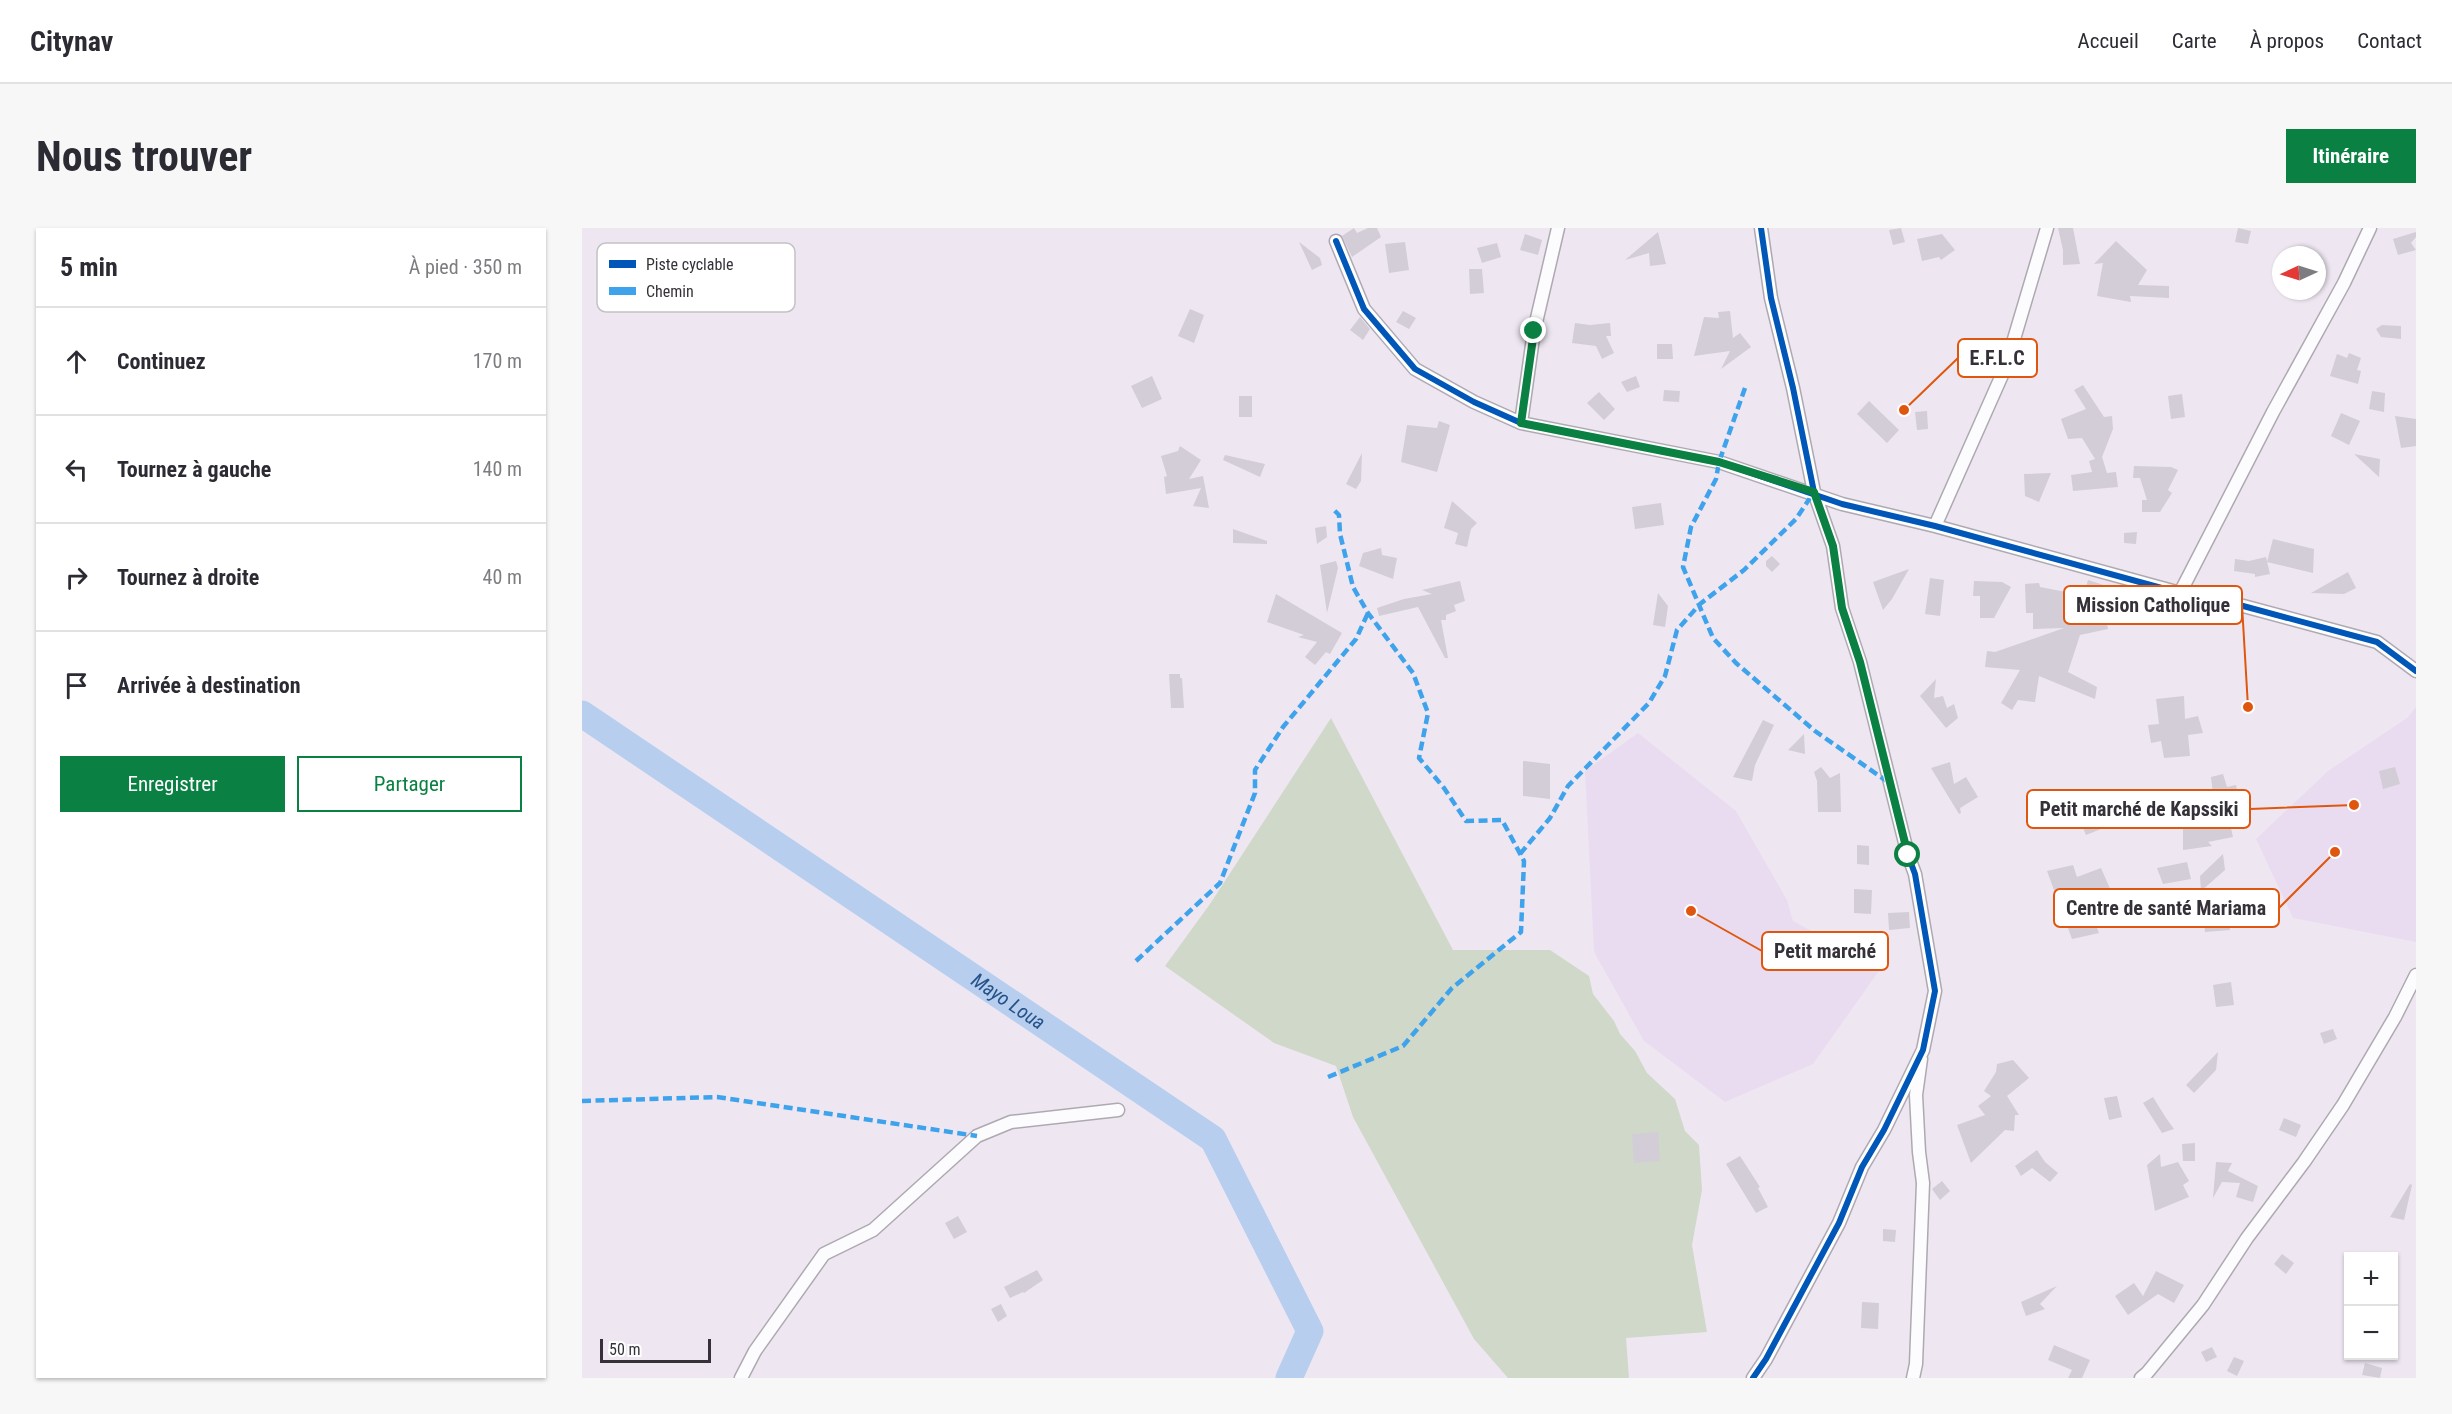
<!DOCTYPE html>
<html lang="fr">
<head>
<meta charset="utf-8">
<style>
	:root { --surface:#fff; --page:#f7f7f7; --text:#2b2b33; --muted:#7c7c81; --line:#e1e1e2; --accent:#0b8043 }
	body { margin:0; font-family:"Roboto Condensed",sans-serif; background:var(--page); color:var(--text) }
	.controls { position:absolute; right:18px; bottom:18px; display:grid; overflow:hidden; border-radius:0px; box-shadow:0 2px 4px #0004 }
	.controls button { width:54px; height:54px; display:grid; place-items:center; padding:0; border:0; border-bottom:2px solid var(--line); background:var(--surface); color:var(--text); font:30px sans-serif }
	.compass { position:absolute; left:1690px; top:18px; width:54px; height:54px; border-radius:50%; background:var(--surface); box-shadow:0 2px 4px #0004; rotate:266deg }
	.scale { position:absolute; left:18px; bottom:15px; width:111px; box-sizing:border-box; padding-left:6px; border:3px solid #363139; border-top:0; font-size:16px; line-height:21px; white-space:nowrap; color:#363139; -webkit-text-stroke:4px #fff; paint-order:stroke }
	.stop { position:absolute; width:18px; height:18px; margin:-14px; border:4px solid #0b8043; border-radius:50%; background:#fff }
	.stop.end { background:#0b8043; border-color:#fff; box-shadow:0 2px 6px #0008 }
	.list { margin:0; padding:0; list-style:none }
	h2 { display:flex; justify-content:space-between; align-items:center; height:78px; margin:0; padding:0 24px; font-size:26px }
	h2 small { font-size:20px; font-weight:400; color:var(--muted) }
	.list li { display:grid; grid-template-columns:39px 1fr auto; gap:18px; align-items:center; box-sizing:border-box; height:108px; padding:0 24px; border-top:2px solid var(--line) }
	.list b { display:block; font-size:22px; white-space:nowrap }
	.list em { font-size:20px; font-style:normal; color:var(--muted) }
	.actions { display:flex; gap:12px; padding:18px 24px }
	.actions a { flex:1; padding:14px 0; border:2px solid var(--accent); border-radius:0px; text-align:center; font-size:21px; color:var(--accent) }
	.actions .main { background:var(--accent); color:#fff }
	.icon { flex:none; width:33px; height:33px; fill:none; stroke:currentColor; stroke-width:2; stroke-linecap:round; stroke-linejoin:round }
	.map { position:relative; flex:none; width:1834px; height:1150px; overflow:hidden; border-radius:0px }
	header { display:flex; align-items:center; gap:36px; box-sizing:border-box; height:84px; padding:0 30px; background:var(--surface); border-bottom:2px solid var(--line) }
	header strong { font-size:28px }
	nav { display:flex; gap:33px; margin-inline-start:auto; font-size:21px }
	.intro { display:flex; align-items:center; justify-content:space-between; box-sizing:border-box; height:144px; padding:0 36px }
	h1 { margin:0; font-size:42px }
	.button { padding:15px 27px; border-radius:0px; background:var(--accent); color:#fff; font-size:21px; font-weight:700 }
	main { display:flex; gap:36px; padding:0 36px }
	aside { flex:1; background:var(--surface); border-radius:0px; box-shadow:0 2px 4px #0004 }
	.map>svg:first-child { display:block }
</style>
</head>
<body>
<header>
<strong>Citynav</strong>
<nav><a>Accueil</a><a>Carte</a><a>À propos</a><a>Contact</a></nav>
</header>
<div class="intro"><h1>Nous trouver</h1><a class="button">Itinéraire</a></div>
<main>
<aside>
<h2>5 min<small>À pied · 350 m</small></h2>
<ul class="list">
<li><svg class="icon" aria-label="ahead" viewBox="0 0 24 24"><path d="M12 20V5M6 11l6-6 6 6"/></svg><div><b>Continuez</b></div><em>170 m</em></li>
<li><svg class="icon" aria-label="left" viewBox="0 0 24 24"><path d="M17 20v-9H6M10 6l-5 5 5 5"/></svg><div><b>Tournez à gauche</b></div><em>140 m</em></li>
<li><svg class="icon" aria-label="right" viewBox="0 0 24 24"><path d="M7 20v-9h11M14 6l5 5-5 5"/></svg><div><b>Tournez à droite</b></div><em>40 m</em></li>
<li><svg class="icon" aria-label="arrive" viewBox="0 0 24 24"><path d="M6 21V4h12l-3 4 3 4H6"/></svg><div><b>Arrivée à destination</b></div></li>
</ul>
<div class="actions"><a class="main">Enregistrer</a><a>Partager</a></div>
</aside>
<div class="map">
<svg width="1834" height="1150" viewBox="0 0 1834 1150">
	<rect width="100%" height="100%" fill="#eee7f2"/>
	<path fill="#e9dcf0" d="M 1834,479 L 1834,714 L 1711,690 L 1674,611 L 1746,543 L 1825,490 Z
		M 1056,505 L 1154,583 L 1205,672 L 1211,693 L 1299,740 L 1231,836 L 1143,874 L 1062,813 L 1012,724 L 1003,543 Z"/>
	<path fill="#d0d8c9" d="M 749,490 L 871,722 L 968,722 L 1007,748 L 1011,766 L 1032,793 L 1038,806 L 1053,823 L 1065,845 L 1093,871 L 1103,903 L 1117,917 L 1120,962 L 1110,1017 L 1125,1104 L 1044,1110 L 1047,1150 L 926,1150 L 892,1111 L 771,889 L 754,838 L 692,815 L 583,738 L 628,676 Z"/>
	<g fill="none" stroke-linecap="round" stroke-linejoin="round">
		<path stroke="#b7ceef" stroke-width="27" id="s1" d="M 0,486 L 631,911 L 728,1103 L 707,1150"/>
	</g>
	<path fill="#d2cdd6" d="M 772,0 L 775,5 L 786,0 L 795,0 L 799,9 L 770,29 L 760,8 Z
		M 1319,0 L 1323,14 L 1311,17 L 1307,2 Z
		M 1476,0 L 1491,0 L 1498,36 L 1481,37 L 1481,22 Z
		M 1656,0 L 1669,3 L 1666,16 L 1653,14 Z
		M 1076,4 L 1084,36 L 1068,38 L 1067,25 L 1043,32 Z
		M 1834,4 L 1834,9 L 1829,15 L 1834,22 L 1816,27 L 1811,11 Z
		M 943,6 L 960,12 L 956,27 L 938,22 Z
		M 1360,6 L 1373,22 L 1359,32 L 1357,29 L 1340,33 L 1335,11 Z
		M 1534,13 L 1565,42 L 1556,57 L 1587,58 L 1587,70 L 1548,68 L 1549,74 L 1515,68 L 1521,35 L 1512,36 Z
		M 717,14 L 738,30 L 740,37 L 730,42 Z
		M 823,14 L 827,42 L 807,45 L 803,16 Z
		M 915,15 L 919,29 L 900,35 L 895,20 Z
		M 887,41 L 900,41 L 902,65 L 888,66 Z
		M 608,81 L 622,87 L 612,115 L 596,108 Z
		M 821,83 L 834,90 L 827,101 L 814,94 Z
		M 1148,83 L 1151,110 L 1158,105 L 1169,119 L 1139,141 L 1148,123 L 1112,128 L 1122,89 L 1137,90 L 1136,84 Z
		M 778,89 L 788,101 L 781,112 L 768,102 Z
		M 993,95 L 1008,97 L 1028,95 L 1029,108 L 1024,108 L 1032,125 L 1020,131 L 1014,118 L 990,115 Z
		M 1800,97 L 1819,98 L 1819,111 L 1799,109 L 1794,101 Z
		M 1075,116 L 1090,116 L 1091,131 L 1075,131 Z
		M 1767,125 L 1779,130 L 1775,142 L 1779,143 L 1776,156 L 1748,148 L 1755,126 L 1765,130 Z
		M 570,148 L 580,171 L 560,180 L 549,158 Z
		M 1054,148 L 1058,159 L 1045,164 L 1039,154 Z
		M 1501,157 L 1522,189 L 1530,188 L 1531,201 L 1520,229 L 1525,245 L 1534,244 L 1536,259 L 1491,263 L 1489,247 L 1510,244 L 1507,233 L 1513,231 L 1500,210 L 1486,211 L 1479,191 L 1504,181 L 1492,162 Z
		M 1082,162 L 1098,163 L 1097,174 L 1081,173 Z
		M 1790,163 L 1803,165 L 1802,184 L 1787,181 Z
		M 1017,164 L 1033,181 L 1022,192 L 1005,175 Z
		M 1600,166 L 1603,189 L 1589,191 L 1586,168 Z
		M 657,168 L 670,168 L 670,189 L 657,189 Z
		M 1287,173 L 1317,202 L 1305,215 L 1275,186 Z
		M 1345,183 L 1346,201 L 1335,202 L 1333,184 Z
		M 1759,185 L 1778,193 L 1767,217 L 1749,208 Z
		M 1813,188 L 1834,191 L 1834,218 L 1819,220 Z
		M 857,193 L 868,197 L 855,244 L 819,234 L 825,197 L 855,200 Z
		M 598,218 L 619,232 L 607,251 L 621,248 L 627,280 L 611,278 L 619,260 L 584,266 L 582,249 L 585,248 L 579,228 L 596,223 Z
		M 780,225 L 779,253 L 774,261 L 764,256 Z
		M 1772,226 L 1798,231 L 1797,249 Z
		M 643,227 L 683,236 L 678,249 L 641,232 Z
		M 1552,238 L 1589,239 L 1596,242 L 1586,262 L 1590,265 L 1578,284 L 1560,284 L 1560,272 L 1565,272 L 1558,250 L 1551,250 Z
		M 1469,245 L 1457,274 L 1443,268 L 1442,246 Z
		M 870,273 L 895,295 L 889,301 L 885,319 L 873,316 L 876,305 L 862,300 Z
		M 1079,275 L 1082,297 L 1053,301 L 1050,279 Z
		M 744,298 L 745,309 L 735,316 L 733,300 Z
		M 651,301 L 685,313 L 685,316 L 651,315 Z
		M 1555,304 L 1554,316 L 1542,315 L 1542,305 Z
		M 1691,311 L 1732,321 L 1731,345 L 1685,334 Z
		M 799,320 L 800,327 L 815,330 L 811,351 L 777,338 L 781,325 Z
		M 1190,328 L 1198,336 L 1190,344 L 1184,338 L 1184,333 Z
		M 1684,329 L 1688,346 L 1673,349 L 1673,346 L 1652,343 L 1653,331 L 1667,333 Z
		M 754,333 L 756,340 L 745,385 L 738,337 Z
		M 1327,341 L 1310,371 L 1301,382 L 1291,354 Z
		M 1766,344 L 1774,360 L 1762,366 L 1729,365 Z
		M 1348,350 L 1362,352 L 1358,388 L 1343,386 Z
		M 1506,352 L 1534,361 L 1536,357 L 1564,364 L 1554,394 L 1522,380 L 1526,401 L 1498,407 L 1486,444 L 1515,459 L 1513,471 L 1457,448 L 1453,474 L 1436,472 L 1430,482 L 1419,475 L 1438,442 L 1403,439 L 1405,423 L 1413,424 L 1482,400 L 1451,401 L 1451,385 L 1444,385 L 1443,356 L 1457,355 L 1458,359 L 1484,364 L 1484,361 L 1504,359 Z
		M 878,353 L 883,373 L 872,377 L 874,383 L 864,387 L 864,392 L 859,392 L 866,430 L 863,430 L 836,379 L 797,388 L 795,380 L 822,371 L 850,366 L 840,362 Z
		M 1392,353 L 1420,354 L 1429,359 L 1412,390 L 1398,390 L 1398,368 L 1391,368 Z
		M 1076,365 L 1086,378 L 1083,399 L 1071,397 Z
		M 694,366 L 760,405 L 748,426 L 744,424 L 733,437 L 723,429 L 735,414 L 716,409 L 722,407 L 685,394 Z
		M 587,446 L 598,446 L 598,450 L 600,450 L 602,480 L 589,480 Z
		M 1354,451 L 1352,470 L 1361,468 L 1365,480 L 1372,476 L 1376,490 L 1364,500 L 1338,468 Z
		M 1602,468 L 1603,491 L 1616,488 L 1621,505 L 1606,507 L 1608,528 L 1582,530 L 1579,513 L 1569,515 L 1566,497 L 1577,496 L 1574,471 Z
		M 1181,492 L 1192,497 L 1173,537 L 1170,553 L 1151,549 Z
		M 1222,506 L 1223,526 L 1206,522 Z
		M 941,533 L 968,536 L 968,571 L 941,568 Z
		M 1368,534 L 1372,556 L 1384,549 L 1396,569 L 1378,580 L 1379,585 L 1377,586 L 1349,540 Z
		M 1239,539 L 1248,550 L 1258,545 L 1259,584 L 1236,584 L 1235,553 L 1232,544 Z
		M 1813,539 L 1818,556 L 1801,561 L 1797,543 Z
		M 1641,546 L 1645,559 L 1654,557 L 1660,585 L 1646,587 L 1651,609 L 1626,614 L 1630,618 L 1601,622 L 1601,597 L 1594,595 L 1590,562 L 1631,566 L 1629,549 Z
		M 1511,567 L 1524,599 L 1504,607 L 1491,576 Z
		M 1275,617 L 1287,618 L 1287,637 L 1275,636 Z
		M 1641,626 L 1643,642 L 1619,663 L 1618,648 Z
		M 1605,634 L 1609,651 L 1581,656 L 1575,640 Z
		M 1491,637 L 1495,649 L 1519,640 L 1537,681 L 1509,684 L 1517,705 L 1490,711 L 1465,643 Z
		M 1272,661 L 1290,662 L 1289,686 L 1272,685 Z
		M 1645,663 L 1648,702 L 1623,704 L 1619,666 Z
		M 1327,684 L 1328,700 L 1307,702 L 1306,685 Z
		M 1649,754 L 1652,777 L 1634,779 L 1631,757 Z
		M 1751,801 L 1755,811 L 1742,816 L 1738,805 Z
		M 1636,824 L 1634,842 L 1612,865 L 1604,857 Z
		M 1431,832 L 1447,850 L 1425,868 L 1437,887 L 1433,887 L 1432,903 L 1423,902 L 1389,935 L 1375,897 L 1403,887 L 1396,878 L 1409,868 L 1402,863 L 1414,844 L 1415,836 Z
		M 1535,868 L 1540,889 L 1527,892 L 1522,870 Z
		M 1571,869 L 1584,890 L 1592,901 L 1580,905 L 1561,875 Z
		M 1702,890 L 1719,897 L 1714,909 L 1697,902 Z
		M 1076,904 L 1078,933 L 1052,935 L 1050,906 Z
		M 1613,915 L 1613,933 L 1601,933 L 1600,916 Z
		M 1455,922 L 1463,934 L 1476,945 L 1468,954 L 1450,940 L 1439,948 L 1433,938 Z
		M 1578,926 L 1579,939 L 1596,934 L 1607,953 L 1601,957 L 1607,969 L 1573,983 L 1565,937 Z
		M 1158,928 L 1178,959 L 1176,960 L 1186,979 L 1174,985 L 1144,936 Z
		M 1634,934 L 1650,935 L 1646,943 L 1676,958 L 1671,974 L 1654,969 L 1658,955 L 1640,954 L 1631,970 Z
		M 1360,953 L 1368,963 L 1358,972 L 1350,961 Z
		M 1828,956 L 1830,957 L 1822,992 L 1808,989 Z
		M 376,988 L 385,1004 L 372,1011 L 363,995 Z
		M 1301,1001 L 1314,1002 L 1313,1014 L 1301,1013 Z
		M 1700,1026 L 1712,1035 L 1704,1046 L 1692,1036 Z
		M 455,1042 L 461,1052 L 442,1065 L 441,1064 L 428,1070 L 422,1059 Z
		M 1574,1043 L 1602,1057 L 1592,1075 L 1576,1066 L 1546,1087 L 1533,1068 L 1552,1055 L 1561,1068 Z
		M 1475,1058 L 1458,1076 L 1463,1081 L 1444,1088 L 1439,1074 Z
		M 1280,1074 L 1297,1075 L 1296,1101 L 1279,1100 Z
		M 419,1076 L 425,1088 L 416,1094 L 409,1081 Z
		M 1472,1117 L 1508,1132 L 1500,1150 L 1486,1150 L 1490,1142 L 1466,1132 Z
		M 1630,1119 L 1635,1129 L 1624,1134 L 1619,1124 Z
		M 1652,1129 L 1662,1133 L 1655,1148 L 1645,1143 Z
		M 1783,1135 L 1800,1140 L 1798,1150 L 1780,1147 Z"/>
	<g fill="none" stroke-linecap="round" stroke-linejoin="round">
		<g stroke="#aea9b1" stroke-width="15">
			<path id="minor" d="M 754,13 L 782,81 L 833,141 L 892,174 L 939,195 L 1137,234 L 1260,276 L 1353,298 L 1598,365 L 1639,372 L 1795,414 L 1834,443
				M 939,195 L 952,103 L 976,0
				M 1353,298 L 1424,138 L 1465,0
				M 1598,365 L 1691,184 L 1762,55 L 1788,0
				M 159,1150 L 173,1123 L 242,1026 L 291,1002 L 395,908 L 429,894 L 536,882
				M 1171,1150 L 1184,1131 L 1257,995 L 1280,939 L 1302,902 L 1341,822 L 1353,763 L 1333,646 L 1326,627 L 1278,434 L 1260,380 L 1251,318 L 1232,264 L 1211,160 L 1189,70 L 1179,0
				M 1331,1150 L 1334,1136 L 1341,955 L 1337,924 L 1334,867 L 1339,831
				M 1559,1150 L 1565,1145 L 1621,1077 L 1665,1010 L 1722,934 L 1761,877 L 1813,789 L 1834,747"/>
		</g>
		<use href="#minor" stroke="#fcfbfd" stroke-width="12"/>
		<path stroke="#3fa3ec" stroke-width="4.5" stroke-dasharray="9 4.5" stroke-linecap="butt" d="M 1163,160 L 1137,234 L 1134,251 L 1109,299 L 1101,339 L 1131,410 L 1154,435 L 1233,503 L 1306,554
			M 938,626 L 968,590 L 986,558 L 1067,475 L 1083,448 L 1095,402 L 1118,376 L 1162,342 L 1214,291 L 1232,264
			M 554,733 L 638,655 L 673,565 L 673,542 L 701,499 L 774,411 L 786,385
			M 746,849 L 821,818 L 870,760 L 939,704 L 942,633 L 920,592 L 884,593 L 862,560 L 837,530 L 846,485 L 831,445 L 786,385 L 771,359 L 758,306 L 757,287 L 750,280
			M 0,873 L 135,869 L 395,908"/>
		<g stroke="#fff" stroke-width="10">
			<path id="cycleway" d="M 754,13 L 782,81 L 833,141 L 892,174 L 939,195 L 1137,234 L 1260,276 L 1353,298 L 1598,365 L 1639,372 L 1795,414 L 1834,443
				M 1171,1150 L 1184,1131 L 1257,995 L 1280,939 L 1302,902 L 1341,822 L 1353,763 L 1333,646 L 1326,627 L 1278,434 L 1260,380 L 1251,318 L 1232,264 L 1211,160 L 1189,70 L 1179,0"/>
		</g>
		<use href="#cycleway" stroke="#0057b8" stroke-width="6"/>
	</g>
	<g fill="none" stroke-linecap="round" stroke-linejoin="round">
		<path stroke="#0b8043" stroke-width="8" d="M 952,103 L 939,195 L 1137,234 L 1232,264 L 1251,318 L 1260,380 L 1278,434 L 1326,627"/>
	</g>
	<g text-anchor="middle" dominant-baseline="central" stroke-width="5" stroke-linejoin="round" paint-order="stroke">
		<g font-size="20" font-style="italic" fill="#245288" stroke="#fff">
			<text stroke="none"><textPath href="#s1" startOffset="514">Mayo Loua</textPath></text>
		</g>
	</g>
	<rect x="15" y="15" width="198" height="69" rx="9" fill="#fff" stroke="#c3c1c4" stroke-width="1.5"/>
	<rect x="27" y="32" width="27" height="8" fill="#0057b8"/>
	<rect x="27" y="59" width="27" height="8" fill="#3fa3ec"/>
	<g font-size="16" fill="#363139">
		<text x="64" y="42">Piste cyclable</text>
		<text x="64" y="69">Chemin</text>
	</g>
	<path fill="none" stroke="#df570e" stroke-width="2" d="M1322 182L1376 130M1666 479L1660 377M1772 577L1668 581M1753 624L1697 680M1109 683L1180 723"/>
	<g fill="#df570e" stroke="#fff" stroke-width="2">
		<circle cx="1322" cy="182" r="6"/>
		<circle cx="1666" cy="479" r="6"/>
		<circle cx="1772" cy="577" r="6"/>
		<circle cx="1753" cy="624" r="6"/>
		<circle cx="1109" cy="683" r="6"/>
	</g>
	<g fill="#fff" stroke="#df570e" stroke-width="2">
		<rect x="1376" y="111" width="79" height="38" rx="6"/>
		<rect x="1482" y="358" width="178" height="38" rx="6"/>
		<rect x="1445" y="562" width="223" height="38" rx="6"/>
		<rect x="1472" y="661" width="225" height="38" rx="6"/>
		<rect x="1180" y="704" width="126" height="38" rx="6"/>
	</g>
	<g font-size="20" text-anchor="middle" font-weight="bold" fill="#363139">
		<text x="1415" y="137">E.F.L.C</text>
		<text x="1571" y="384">Mission Catholique</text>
		<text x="1557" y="588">Petit marché de Kapssiki</text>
		<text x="1584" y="687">Centre de santé Mariama</text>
		<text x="1243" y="730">Petit marché</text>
	</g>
</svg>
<div class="controls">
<button>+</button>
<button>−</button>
</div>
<svg class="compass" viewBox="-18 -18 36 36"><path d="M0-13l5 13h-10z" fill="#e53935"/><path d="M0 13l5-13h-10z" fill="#7c7c81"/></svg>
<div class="scale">50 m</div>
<div class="stop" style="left:1326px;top:627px"></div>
<div class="stop end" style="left:952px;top:103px"></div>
</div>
</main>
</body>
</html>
